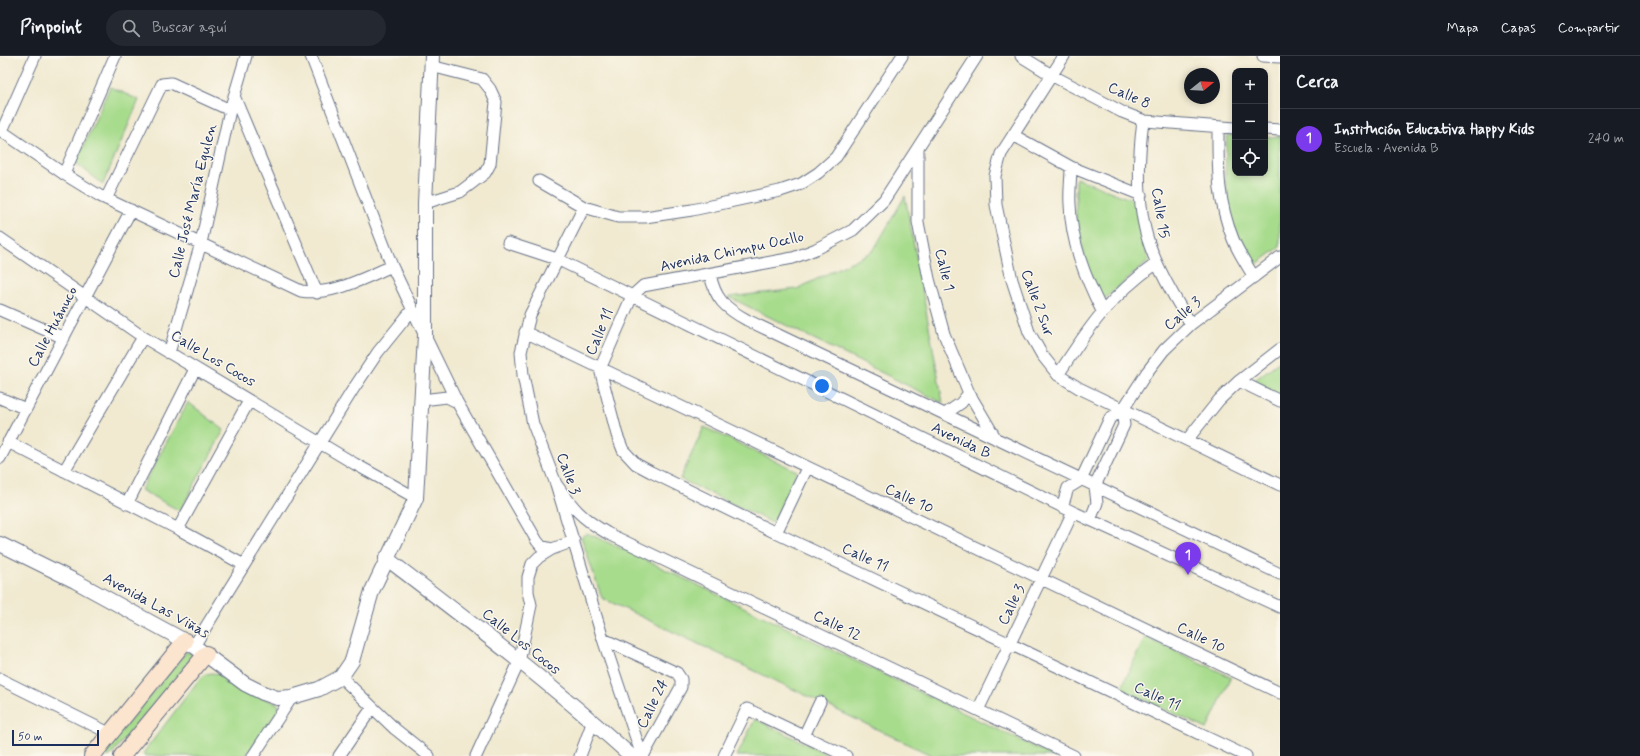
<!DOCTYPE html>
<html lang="es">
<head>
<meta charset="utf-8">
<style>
	:root { --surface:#171b24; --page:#242831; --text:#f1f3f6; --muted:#9ea1a6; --line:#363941; --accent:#7c3aed }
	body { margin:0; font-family:Mynerve,sans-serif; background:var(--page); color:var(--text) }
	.controls { position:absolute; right:12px; top:12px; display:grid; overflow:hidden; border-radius:8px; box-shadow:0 2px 6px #0003 }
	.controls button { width:36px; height:36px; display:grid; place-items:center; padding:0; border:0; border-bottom:1px solid var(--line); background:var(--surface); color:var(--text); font:20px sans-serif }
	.compass { position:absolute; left:1184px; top:12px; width:36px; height:36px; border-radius:50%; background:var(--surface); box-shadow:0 2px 6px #0003; rotate:72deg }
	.scale { position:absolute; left:12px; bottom:10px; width:87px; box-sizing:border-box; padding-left:4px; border:2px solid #1b2f5e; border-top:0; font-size:11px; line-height:14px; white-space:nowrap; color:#1b2f5e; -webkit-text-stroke:3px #fbf7ec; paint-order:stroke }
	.you { position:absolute; left:822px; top:330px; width:14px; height:14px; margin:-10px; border:3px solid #fff; border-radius:50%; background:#1a73e8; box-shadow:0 0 0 6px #1a73e833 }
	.badge { display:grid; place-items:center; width:26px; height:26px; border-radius:50%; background:var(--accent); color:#fff; font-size:13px; font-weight:700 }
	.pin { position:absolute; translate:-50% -33px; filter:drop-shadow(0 1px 2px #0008) }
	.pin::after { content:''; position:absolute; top:21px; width:14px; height:12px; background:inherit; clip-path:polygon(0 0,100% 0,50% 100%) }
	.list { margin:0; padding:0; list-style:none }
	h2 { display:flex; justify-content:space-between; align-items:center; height:52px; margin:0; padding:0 16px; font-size:17px }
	h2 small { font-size:13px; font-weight:400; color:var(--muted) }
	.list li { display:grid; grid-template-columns:26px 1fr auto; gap:12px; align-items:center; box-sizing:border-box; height:60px; padding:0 16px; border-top:1px solid var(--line) }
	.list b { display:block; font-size:15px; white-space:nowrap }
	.list p { margin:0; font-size:13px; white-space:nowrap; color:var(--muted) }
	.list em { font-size:13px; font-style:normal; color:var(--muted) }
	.icon { flex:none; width:22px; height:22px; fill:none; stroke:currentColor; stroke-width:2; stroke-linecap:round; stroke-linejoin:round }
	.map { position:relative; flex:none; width:1280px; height:700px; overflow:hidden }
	header { display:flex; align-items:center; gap:24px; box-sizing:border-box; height:56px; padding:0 20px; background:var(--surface); border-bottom:1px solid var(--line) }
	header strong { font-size:19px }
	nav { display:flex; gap:22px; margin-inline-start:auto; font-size:14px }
	.search { width:280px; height:36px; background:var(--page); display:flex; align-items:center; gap:10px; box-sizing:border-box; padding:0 14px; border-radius:22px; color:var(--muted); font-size:15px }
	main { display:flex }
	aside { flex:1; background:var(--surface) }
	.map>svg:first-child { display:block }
</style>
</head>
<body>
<header>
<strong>Pinpoint</strong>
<div class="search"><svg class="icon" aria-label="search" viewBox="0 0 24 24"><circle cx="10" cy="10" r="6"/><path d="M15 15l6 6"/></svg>Buscar aquí</div>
<nav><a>Mapa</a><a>Capas</a><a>Compartir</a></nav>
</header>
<main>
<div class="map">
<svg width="1280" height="700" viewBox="0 0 1280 700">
	<rect width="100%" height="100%" fill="#fbf7ec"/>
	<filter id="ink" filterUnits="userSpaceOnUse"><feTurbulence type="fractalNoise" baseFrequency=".025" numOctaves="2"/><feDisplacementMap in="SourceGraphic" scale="8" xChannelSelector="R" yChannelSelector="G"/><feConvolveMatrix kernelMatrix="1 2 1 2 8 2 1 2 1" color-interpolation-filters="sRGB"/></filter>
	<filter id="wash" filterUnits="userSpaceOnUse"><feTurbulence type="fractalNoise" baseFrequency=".012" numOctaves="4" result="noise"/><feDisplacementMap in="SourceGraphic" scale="16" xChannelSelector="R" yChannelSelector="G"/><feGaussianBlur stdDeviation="0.9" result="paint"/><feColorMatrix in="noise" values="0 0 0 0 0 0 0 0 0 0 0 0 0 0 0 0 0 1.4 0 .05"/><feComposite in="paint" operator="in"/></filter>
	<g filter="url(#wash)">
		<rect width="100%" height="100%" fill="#f1ead1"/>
		<path fill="#a8dc8d" stroke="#628676" d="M 110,31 L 139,44 L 103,128 L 76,107 Z
			M 1227,79 L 1235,79 L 1235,117 L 1265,117 L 1265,81 L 1280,81 L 1280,191 L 1254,210 L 1233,171 L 1225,124 Z
			M 1076,122 L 1135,145 L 1139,175 L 1149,205 L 1103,244 L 1087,211 L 1076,162 Z
			M 905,140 L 943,347 L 729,241 L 797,233 L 873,195 Z
			M 1280,305 L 1280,340 L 1252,326 Z
			M 188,346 L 224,374 L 180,455 L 141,434 Z
			M 704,371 L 797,415 L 773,467 L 680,423 Z
			M 587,477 L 627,495 L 1053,700 L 933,700 L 602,542 L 581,481 Z
			M 1145,581 L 1231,621 L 1207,673 L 1121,633 Z
			M 186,596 L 191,597 L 193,601 L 110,700 L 101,700 Z
			M 212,617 L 218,618 L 244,634 L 278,648 L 279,653 L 246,700 L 144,700 L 144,696 L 198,625 L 206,618 Z
			M 755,663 L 831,700 L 737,700 Z"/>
	</g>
	<g filter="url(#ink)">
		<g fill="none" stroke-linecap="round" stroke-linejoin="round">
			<g stroke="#667086" stroke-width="13">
				<path id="minor" d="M 311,0 L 392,210 L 425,280 L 457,346 L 537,485 L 541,490 L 552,493 L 539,501 L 532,508 L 528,521 L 528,536 L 531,549 L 519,606 L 476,700
					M 977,0 L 884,144 L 853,174 L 816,193 L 793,202 L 643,230 L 632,240 L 600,313 L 617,379 L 623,394 L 636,408 L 651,416 L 776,477 L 1246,700
					M 1021,0 L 1053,20 L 1122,56 L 1145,65 L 1235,72
					M 1064,0 L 1001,98 L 995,120 L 996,149 L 1012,224 L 1029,276 L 1042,299 L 1058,319 L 1079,332 L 1280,429
					M 1263,0 L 1280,1
					M 234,40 L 317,237
					M 1143,64 C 1138,104 1136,151 1150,190 C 1160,218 1175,243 1191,268
					M 1218,71 C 1218,113 1217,143 1233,183 C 1238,196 1247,209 1254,221
					M 1265,73 L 1280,74
					M 0,74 L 64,118 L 100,140 L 301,235 C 332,240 364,222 392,210
					M 2,75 L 35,0
					M 1013,79 L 1071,111 L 1141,139
					M 918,93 L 918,166 L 929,223 L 944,278 L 969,337 L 996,383
					M 1071,111 C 1071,123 1069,136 1070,148 C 1071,186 1085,221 1102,255
					M 64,118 L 115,0
					M 539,125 L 584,151 L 618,161 L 645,161 L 692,154 L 780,135 L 801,128 L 818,117 L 836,101 L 902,0
					M 106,143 L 162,28 L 171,27 L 230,54
					M 425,147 L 460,136 L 485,117 L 490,108 L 496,46 L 490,33 L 482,23 L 431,10
					M 584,151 L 530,259 L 521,296 L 523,319 L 533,368 L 556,428 L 603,583 L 642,700
					M 0,182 L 143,281 L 355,408 L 416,442
					M 508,187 L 557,203 L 1073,456 L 1280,551
					M 710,218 C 715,243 725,252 747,264 L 1280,518
					M 0,254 L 64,282
					M 525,276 L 1280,637
					M 169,297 L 201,187 L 230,54 L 246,0
					M 1058,319 C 1089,271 1110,240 1157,207
					M 1239,325 L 1280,345
					M 0,342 L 26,353
					M 422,344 L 447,341 L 457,346
					M 945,358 L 961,347 L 969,337
					M 1187,384 L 1219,344 L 1239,325 L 1280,293
					M 8,386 L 178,473 L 244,509
					M 0,402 L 131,154
					M 64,415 L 143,281
					M 556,428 C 573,452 581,462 607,477 L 1074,700
					M 127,448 L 195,313
					M 1062,451 L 1068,432 L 1081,424 L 1110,362 L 1122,355 L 1147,316 L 1164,294 L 1191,268 L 1280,201
					M 1090,464 L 1097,447 L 1095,430 L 1124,369 L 1122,355
					M 178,473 L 249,345
					M 776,477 L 807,412
					M 552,493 L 574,485
					M 603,583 L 677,617 L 681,623 L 681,631 L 643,700
					M 194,590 L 352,335 L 378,296 L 412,254
					M 341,621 L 395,673 L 429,700
					M 0,623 L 111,678
					M 978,654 L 1073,456
					M 804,680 L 820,646
					M 253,700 L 292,641
					M 339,700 L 372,652
					M 580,700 L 593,665
					M 724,700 L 747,653 L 846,700"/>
			</g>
			<g stroke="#667086" stroke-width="16">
				<path id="tertiary" d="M 0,488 L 75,525 L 194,590 L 245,628 L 263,637 L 277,642 L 292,641 L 319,633 L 341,621 L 352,605 L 372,535 L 416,442 L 425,280 L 425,147 L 432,0
					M 386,502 C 470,566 553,629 631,700"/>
			</g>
			<g stroke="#667086" stroke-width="18">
				<path id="secondary" d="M 92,700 L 185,585
					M 122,700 L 206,598"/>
			</g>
			<use href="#minor" stroke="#fff" stroke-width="11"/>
			<use href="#tertiary" stroke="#fff" stroke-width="14"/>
			<use href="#secondary" stroke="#fce5cf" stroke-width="16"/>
		</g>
	</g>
	<g text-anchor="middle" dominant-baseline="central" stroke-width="3" stroke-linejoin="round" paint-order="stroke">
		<g font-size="15" fill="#1b2f5e" stroke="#fbf7ec">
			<text transform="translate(1129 40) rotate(24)">Calle 8</text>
			<text transform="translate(193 145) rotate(-76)">Calle José María Egulen</text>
			<text transform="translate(1160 157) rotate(81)">Calle 15</text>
			<text transform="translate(732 196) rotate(-12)">Avenida Chimpu Occllo</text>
			<text transform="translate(944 214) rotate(77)">Calle 1</text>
			<text transform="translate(1037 247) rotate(70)">Calle 2 Sur</text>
			<text transform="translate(1183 258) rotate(-40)">Calle 3</text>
			<text transform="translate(53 271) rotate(-62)">Calle Huánuco</text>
			<text transform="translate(600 276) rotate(-67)">Calle 11</text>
			<text transform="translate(213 303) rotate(31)">Calle Los Cocos</text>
			<text transform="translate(961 385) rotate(26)">Avenida B</text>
			<text transform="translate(568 418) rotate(70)">Calle 3</text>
			<text transform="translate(909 443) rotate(25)">Calle 10</text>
			<text transform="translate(865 502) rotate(25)">Calle 11</text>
			<text transform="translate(1012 549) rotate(-64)">Calle 3</text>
			<text transform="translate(156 550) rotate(29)">Avenida Las Viñas</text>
			<text transform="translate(837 570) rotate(26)">Calle 12</text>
			<text transform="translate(1201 582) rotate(26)">Calle 10</text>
			<text transform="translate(521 586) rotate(39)">Calle Los Cocos</text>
			<text transform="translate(1157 641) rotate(25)">Calle 11</text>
			<text transform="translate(653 648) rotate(-64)">Calle 24</text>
		</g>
	</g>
</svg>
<div class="controls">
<button>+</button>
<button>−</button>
<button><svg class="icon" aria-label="locate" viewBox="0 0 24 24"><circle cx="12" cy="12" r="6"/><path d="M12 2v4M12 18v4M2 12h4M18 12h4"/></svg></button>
</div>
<svg class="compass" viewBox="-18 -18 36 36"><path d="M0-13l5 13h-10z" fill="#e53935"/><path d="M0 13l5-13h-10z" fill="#9ea1a6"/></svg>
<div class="scale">50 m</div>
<div class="you"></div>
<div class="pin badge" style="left:1188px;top:519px">1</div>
</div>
<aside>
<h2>Cerca<small></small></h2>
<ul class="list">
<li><span class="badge">1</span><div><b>Institución Educativa Happy Kids</b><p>Escuela · Avenida B</p></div><em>240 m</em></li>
</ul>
</aside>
</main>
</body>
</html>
